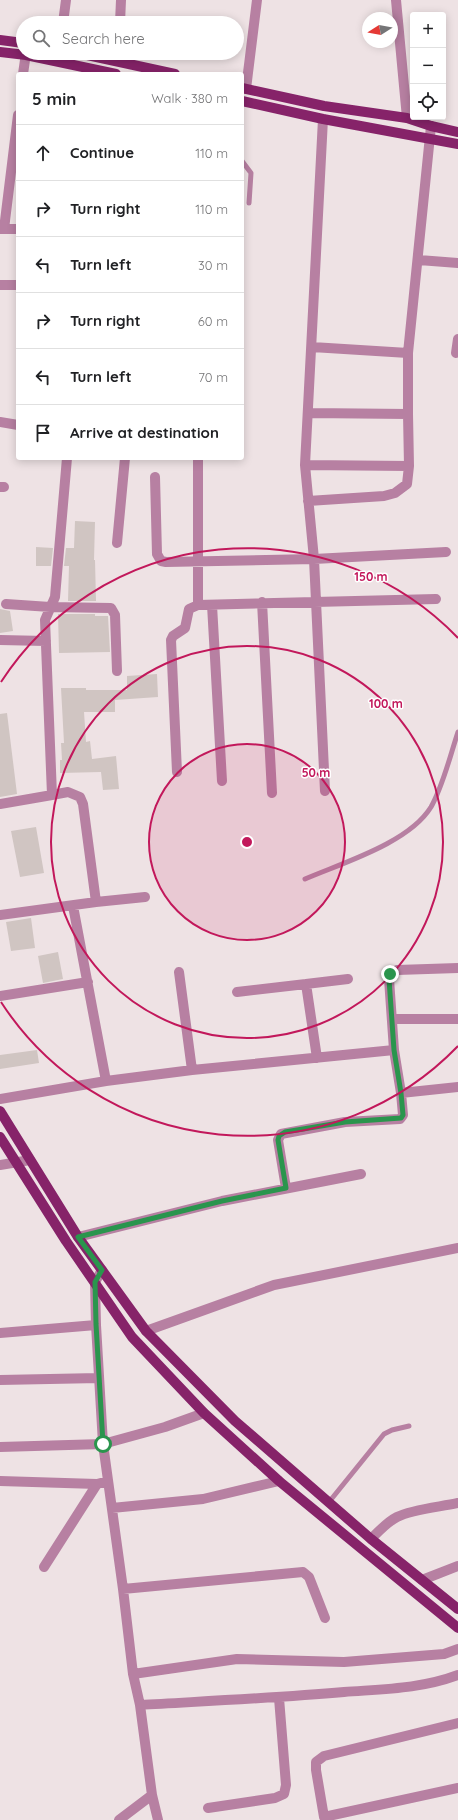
<!DOCTYPE html>
<html lang="en">
<head>
<meta charset="utf-8">
<style>
	:root { --surface:#fff; --page:#f6f6f6; --text:#202124; --muted:#757577; --line:#e0e0e0 }
	body { margin:0; font-family:Quicksand,sans-serif; background:var(--page); color:var(--text) }
	.controls { position:absolute; right:12px; top:12px; display:grid; overflow:hidden; border-radius:4px; box-shadow:0 2px 10px #0003 }
	.controls button { width:36px; height:36px; display:grid; place-items:center; padding:0; border:0; border-bottom:1px solid var(--line); background:var(--surface); color:var(--text); font:20px sans-serif }
	.compass { position:absolute; left:362px; top:12px; width:36px; height:36px; border-radius:50%; background:var(--surface); box-shadow:0 2px 10px #0003; rotate:259deg }
	.stop { position:absolute; width:12px; height:12px; margin:-9px; border:3px solid #2a954d; border-radius:50%; background:#fff }
	.stop.end { background:#2a954d; border-color:#fff; box-shadow:0 1px 4px #0008 }
	.list { margin:0; padding:0; list-style:none }
	h2 { display:flex; justify-content:space-between; align-items:center; height:52px; margin:0; padding:0 16px; font-size:17px }
	h2 small { font-size:13px; font-weight:400; color:var(--muted) }
	.list li { display:grid; grid-template-columns:26px 1fr auto; gap:12px; align-items:center; box-sizing:border-box; height:56px; padding:0 16px; border-top:1px solid var(--line) }
	.list b { display:block; font-size:15px; white-space:nowrap }
	.list em { font-size:13px; font-style:normal; color:var(--muted) }
	.icon { flex:none; width:22px; height:22px; fill:none; stroke:currentColor; stroke-width:2; stroke-linecap:round; stroke-linejoin:round }
	.map { position:relative; flex:none; width:458px; height:1820px; overflow:hidden }
	.search { position:absolute; background:var(--surface); box-shadow:0 2px 10px #0003; left:16px; top:16px; width:228px; height:44px; display:flex; align-items:center; gap:10px; box-sizing:border-box; padding:0 14px; border-radius:22px; color:var(--muted); font-size:15px }
	.panel { position:absolute; background:var(--surface); box-shadow:0 2px 10px #0003; left:16px; top:72px; width:228px; height:388px; border-radius:4px }
	.map>svg:first-child { display:block }
</style>
</head>
<body>
<div class="map">
<svg width="458" height="1820" viewBox="0 0 458 1820">
	<rect width="100%" height="100%" fill="#eee2e4"/>
	<path fill="#d0c5c2" d="M 75,521 L 95,522 L 94,560 L 95,560 L 96,601 L 68,601 L 69,566 L 64,566 L 66,548 L 74,548 Z
		M 36,547 L 53,548 L 51,566 L 36,566 Z
		M 0,609 L 10,611 L 13,631 L 0,633 Z
		M 58,614 L 95,614 L 95,616 L 108,616 L 110,652 L 59,653 Z
		M 157,674 L 158,697 L 115,700 L 115,712 L 84,712 L 86,742 L 90,741 L 92,759 L 116,756 L 119,789 L 103,790 L 101,772 L 60,773 L 60,760 L 62,760 L 61,743 L 64,743 L 61,688 L 86,688 L 86,690 L 127,690 L 127,676 Z
		M 7,713 L 17,794 L 0,797 L 0,714 Z
		M 36,827 L 44,873 L 20,877 L 11,831 Z
		M 31,918 L 35,948 L 11,951 L 6,922 Z
		M 58,952 L 63,979 L 43,983 L 38,956 Z
		M 37,1050 L 39,1063 L 0,1069 L 0,1055 Z"/>
	<g fill="none" stroke-linecap="round" stroke-linejoin="round">
		<path stroke="#b780a2" stroke-width="5" d="M 242,161 L 251,173 L 249,203
			M 305,879 C 342,863 409,843 431,807 C 443,786 450,756 458,732
			M 329,1502 L 384,1434 L 392,1430 L 409,1426"/>
		<path stroke="#b780a2" stroke-width="10" d="M 63,23 L 66,0
			M 120,23 L 121,0
			M 23,74 L 26,53
			M 246,89 L 257,0
			M 323,119 L 305,465 L 314,559 L 325,791
			M 0,229 L 18,229
			M 4,229 L 18,115
			M 419,260 L 458,263
			M 0,285 L 18,285
			M 408,353 L 431,126
			M 456,353 L 458,339
			M 309,413 L 408,414 L 408,353 L 312,347
			M 0,422 L 18,425
			M 198,458 L 198,605 L 436,599
			M 305,465 L 409,466 L 408,414
			M 155,477 L 157,554 L 161,561 L 166,562 L 314,559 L 446,552
			M 0,487 L 4,487
			M 308,501 L 384,496 L 395,493 L 407,484 L 409,466
			M 117,543 L 125,458
			M 262,602 L 272,793
			M 6,604 L 50,607 L 111,608 L 115,615 L 117,671
			M 212,605 L 222,781
			M 0,640 L 46,641
			M 177,772 L 171,640 L 173,636 L 185,628 L 189,609 L 198,605
			M 0,804 L 52,795
			M 96,902 L 145,897
			M 73,906 L 106,1081 L 192,1070 L 394,1050
			M 0,915 L 96,902 L 83,804 L 80,797 L 68,792 L 52,795 L 45,620 L 55,597 L 67,458
			M 179,972 L 192,1070
			M 306,984 L 348,979
			M 237,992 L 306,984 L 317,1058
			M 0,996 L 88,982
			M 392,1019 L 458,1019
			M 401,1093 L 458,1087
			M 0,1099 L 106,1081
			M 0,1165 L 30,1160
			M 286,1188 L 278,1140 L 281,1134 L 345,1122 L 400,1119 L 403,1115 L 401,1093 L 394,1050 L 389,979 L 390,974 L 397,970 L 458,968
			M 78,1237 L 222,1201 L 361,1174
			M 102,1270 L 95,1282 L 96,1325 L 103,1444 L 123,1589 L 133,1674 L 140,1705 L 152,1795 L 158,1820
			M 146,1331 L 274,1285 L 458,1248
			M 0,1333 L 96,1325
			M 0,1380 L 99,1378
			M 0,1447 L 103,1444 L 165,1427 L 204,1413
			M 0,1481 L 97,1484 L 108,1481
			M 112,1508 L 203,1499 L 279,1481
			M 371,1539 C 379,1531 387,1522 397,1517 C 413,1509 440,1507 458,1503
			M 44,1567 L 97,1484
			M 422,1580 L 458,1566
			M 123,1589 L 303,1572 L 309,1577 L 325,1618
			M 133,1674 L 237,1659 L 344,1662 L 444,1654 L 458,1649
			M 140,1705 C 208,1701 276,1698 344,1692 C 383,1689 421,1689 458,1675
			M 458,1723 L 324,1756 L 316,1762 L 316,1770 L 324,1817 L 458,1788
			M 208,1808 L 275,1798 L 284,1794 L 286,1785 L 279,1698
			M 119,1820 L 152,1795"/>
		<path stroke="#b780a2" stroke-width="10" d="M 396,0 L 407,118"/>
		<path stroke="#862369" stroke-width="10" d="M 0,40 L 23,43
			M 0,52 L 26,55 L 116,74
			M 78,53 L 175,74
			M 242,88 L 324,106 L 407,118 L 431,126 L 458,132
			M 242,101 L 323,119 L 458,144
			M 0,1111 L 78,1237 L 146,1331 L 235,1421 L 371,1539 L 458,1609
			M 0,1137 L 66,1241 L 132,1337 L 204,1413 L 279,1481 L 458,1628"/>
	</g>
	<g fill="none" stroke-linecap="round" stroke-linejoin="round">
		<path stroke="#2a954d" stroke-width="5" d="M 103,1444 L 96,1324 L 95,1282 L 102,1270 L 78,1237 L 222,1201 L 286,1188 L 278,1140 L 279,1136 L 285,1132 L 345,1122 L 401,1118 L 403,1115 L 401,1093 L 394,1050 L 389,979 L 390,974"/>
	</g>
	<circle cx="247" cy="842" r="98" fill="#c2185b" fill-opacity=".12"/>
	<g fill="none" stroke="#c2185b" stroke-width="2">
		<circle cx="247" cy="842" r="98"/>
		<circle cx="247" cy="842" r="196"/>
		<path d="M458 1046A293 293 0 0 1 1 1002M1 682A293 293 0 0 1 458 638"/>
	</g>
	<circle cx="247" cy="842" r="6" fill="#c2185b" stroke="#fff" stroke-width="2"/>
	<g font-size="12" text-anchor="middle" font-weight="bold" fill="#c2185b" stroke="#fff" stroke-width="3" stroke-linejoin="round" paint-order="stroke">
		<text x="371" y="581">150 m</text>
		<text x="386" y="708">100 m</text>
		<text x="316" y="777">50 m</text>
	</g>
</svg>
<div class="controls">
<button>+</button>
<button>−</button>
<button><svg class="icon" aria-label="locate" viewBox="0 0 24 24"><circle cx="12" cy="12" r="6"/><path d="M12 2v4M12 18v4M2 12h4M18 12h4"/></svg></button>
</div>
<svg class="compass" viewBox="-18 -18 36 36"><path d="M0-13l5 13h-10z" fill="#e53935"/><path d="M0 13l5-13h-10z" fill="#757577"/></svg>
<div class="stop" style="left:103px;top:1444px"></div>
<div class="stop end" style="left:390px;top:974px"></div>
<div class="search"><svg class="icon" aria-label="search" viewBox="0 0 24 24"><circle cx="10" cy="10" r="6"/><path d="M15 15l6 6"/></svg>Search here</div>
<section class="panel">
<h2>5 min<small>Walk · 380 m</small></h2>
<ul class="list">
<li><svg class="icon" aria-label="ahead" viewBox="0 0 24 24"><path d="M12 20V5M6 11l6-6 6 6"/></svg><div><b>Continue</b></div><em>110 m</em></li>
<li><svg class="icon" aria-label="right" viewBox="0 0 24 24"><path d="M7 20v-9h11M14 6l5 5-5 5"/></svg><div><b>Turn right</b></div><em>110 m</em></li>
<li><svg class="icon" aria-label="left" viewBox="0 0 24 24"><path d="M17 20v-9H6M10 6l-5 5 5 5"/></svg><div><b>Turn left</b></div><em>30 m</em></li>
<li><svg class="icon" aria-label="right" viewBox="0 0 24 24"><path d="M7 20v-9h11M14 6l5 5-5 5"/></svg><div><b>Turn right</b></div><em>60 m</em></li>
<li><svg class="icon" aria-label="left" viewBox="0 0 24 24"><path d="M17 20v-9H6M10 6l-5 5 5 5"/></svg><div><b>Turn left</b></div><em>70 m</em></li>
<li><svg class="icon" aria-label="arrive" viewBox="0 0 24 24"><path d="M6 21V4h12l-3 4 3 4H6"/></svg><div><b>Arrive at destination</b></div></li>
</ul>
</section>
</div>
</body>
</html>
